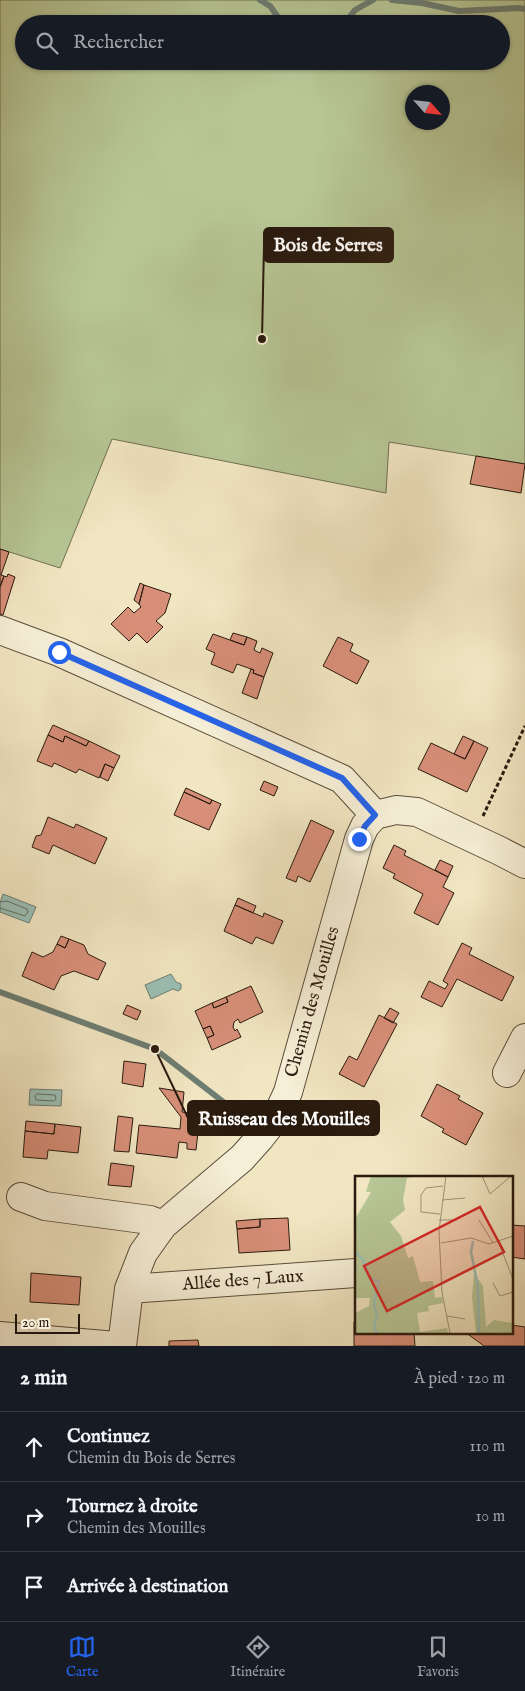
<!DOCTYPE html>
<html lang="fr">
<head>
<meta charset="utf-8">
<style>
	:root { --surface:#171b24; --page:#242831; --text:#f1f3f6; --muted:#9ea1a6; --line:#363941; --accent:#2563eb }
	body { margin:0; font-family:"IM FELL English",serif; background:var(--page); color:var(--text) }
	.compass { position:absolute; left:405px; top:85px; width:45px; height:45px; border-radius:50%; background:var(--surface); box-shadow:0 1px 4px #0004; rotate:117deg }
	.scale { position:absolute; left:15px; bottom:12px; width:65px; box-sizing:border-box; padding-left:5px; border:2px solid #291a0e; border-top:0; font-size:14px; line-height:18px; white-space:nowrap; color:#291a0e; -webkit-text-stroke:4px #f6efd7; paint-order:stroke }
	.stop { position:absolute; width:15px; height:15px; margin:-11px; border:4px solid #2563eb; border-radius:50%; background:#fff }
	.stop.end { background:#2563eb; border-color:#fff; box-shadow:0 1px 5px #0008 }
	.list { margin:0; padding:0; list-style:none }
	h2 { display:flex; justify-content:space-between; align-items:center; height:65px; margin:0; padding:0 20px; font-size:21px }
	h2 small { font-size:16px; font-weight:400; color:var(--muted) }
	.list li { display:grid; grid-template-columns:32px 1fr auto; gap:15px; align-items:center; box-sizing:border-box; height:70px; padding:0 20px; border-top:1px solid var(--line) }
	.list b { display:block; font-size:19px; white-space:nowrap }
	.list p { margin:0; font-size:16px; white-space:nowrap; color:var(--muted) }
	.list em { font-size:16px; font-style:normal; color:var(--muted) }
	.icon { flex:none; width:28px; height:28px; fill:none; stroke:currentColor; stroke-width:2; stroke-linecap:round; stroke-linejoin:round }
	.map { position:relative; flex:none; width:525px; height:1346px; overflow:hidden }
	.search { position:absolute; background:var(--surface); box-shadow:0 1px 4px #0004; left:15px; right:15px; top:15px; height:55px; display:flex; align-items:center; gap:12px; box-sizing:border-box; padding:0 18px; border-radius:28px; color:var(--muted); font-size:19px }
	.sheet { height:275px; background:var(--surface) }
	nav { display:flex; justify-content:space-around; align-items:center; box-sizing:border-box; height:70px; border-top:1px solid var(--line); background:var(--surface); font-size:14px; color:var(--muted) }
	nav a { display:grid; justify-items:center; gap:2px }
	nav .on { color:var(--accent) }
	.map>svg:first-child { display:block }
</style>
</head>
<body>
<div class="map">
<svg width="525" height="1346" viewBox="0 0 525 1346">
	<rect width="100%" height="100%" fill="#f1e6c2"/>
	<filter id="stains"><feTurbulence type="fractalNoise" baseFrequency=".004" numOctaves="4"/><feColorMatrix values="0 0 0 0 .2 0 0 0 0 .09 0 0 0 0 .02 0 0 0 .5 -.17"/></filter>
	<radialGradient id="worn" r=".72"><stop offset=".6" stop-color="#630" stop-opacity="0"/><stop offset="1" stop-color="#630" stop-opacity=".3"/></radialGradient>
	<path fill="#b7c695" stroke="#707052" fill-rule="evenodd" d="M 0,0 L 525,0 L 525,464 L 389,442 L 386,493 L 112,439 L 60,568 L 0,549 ZM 24,24 L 501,24 L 501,61 L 24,61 ZM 412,92 L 442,92 L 442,122 L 412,122 Z"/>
	<path fill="#9bbfb5" stroke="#6d7d72" d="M 3,894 L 36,907 L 29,923 L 0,912 L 0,903 Z
		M 171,974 L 176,982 L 181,984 L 181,989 L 178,991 L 173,989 L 151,999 L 145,985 Z
		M 30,1089 L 62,1090 L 61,1106 L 29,1105 Z"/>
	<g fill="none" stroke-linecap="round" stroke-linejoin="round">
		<path stroke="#626c62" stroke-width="1" d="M 0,902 L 7,901 L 27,909 L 28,912 L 25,916 L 0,908
			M 37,1094 L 55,1095 L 56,1099 L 54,1101 L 36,1100 L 35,1096 Z"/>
		<path stroke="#6d7d72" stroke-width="6" d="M 260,0 L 270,6 L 283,24
			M 392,0 L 422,3 L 459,11 L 518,8 L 525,9
			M 344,24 L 355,10 L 373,0
			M 314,61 L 319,65 L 325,64 L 327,61
			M 0,992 L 155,1049 L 248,1121"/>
	</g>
	<path fill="#d88f79" stroke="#291a0e" d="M 476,456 L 525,464 L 521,493 L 470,484 Z
		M 0,549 L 9,552 L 1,575 L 4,576 L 0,587 Z
		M 8,574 L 15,577 L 3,615 L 0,614 L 0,587 L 4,576 L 7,577 Z
		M 140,583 L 144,585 L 139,604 L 134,600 Z
		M 144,585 L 171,594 L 165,613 L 156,621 L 163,627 L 147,643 L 137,633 L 129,641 L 111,624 L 128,607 L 134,613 L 141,607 L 139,604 Z
		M 233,633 L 247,637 L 244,645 L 230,640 Z
		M 213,634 L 244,645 L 247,637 L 257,641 L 254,650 L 260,653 L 262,648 L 273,653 L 264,677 L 253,673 L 254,670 L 237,664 L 233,673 L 211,664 L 215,653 L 206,649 Z
		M 338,637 L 353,644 L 350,651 L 369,661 L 357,684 L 323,666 Z
		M 251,669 L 254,670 L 253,673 L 264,677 L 257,699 L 242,693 Z
		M 53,725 L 89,741 L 86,746 L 65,736 L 63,742 L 48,735 Z
		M 48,735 L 63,742 L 65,736 L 86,746 L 89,741 L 120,756 L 114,768 L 105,764 L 99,778 L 79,769 L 76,773 L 54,763 L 52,767 L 37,761 Z
		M 463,736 L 474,741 L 465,759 L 454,754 Z
		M 474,741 L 488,748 L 467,792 L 418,769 L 431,743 L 465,759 Z
		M 105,764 L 114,768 L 108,781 L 100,777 Z
		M 264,781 L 278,787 L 274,796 L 260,790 Z
		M 186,788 L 212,800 L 210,804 L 184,792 Z
		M 184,792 L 210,804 L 212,800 L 221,804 L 209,830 L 174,815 Z
		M 48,817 L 74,828 L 76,824 L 107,838 L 95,864 L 53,845 L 49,854 L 32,847 L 36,836 L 41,835 Z
		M 311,820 L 334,831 L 310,882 L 298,876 L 296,882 L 286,878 Z
		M 394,845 L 406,851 L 404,855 L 448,877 L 443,887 L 454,893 L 438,925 L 414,913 L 423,894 L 393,878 L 395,874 L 383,868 Z
		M 440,860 L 453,866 L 448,877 L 435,870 Z
		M 238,898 L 256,906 L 253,913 L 235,905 Z
		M 235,905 L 263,917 L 264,913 L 283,921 L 273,944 L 256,937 L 252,944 L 224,931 Z
		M 61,936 L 69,939 L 65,948 L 57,944 Z
		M 69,939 L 84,945 L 88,954 L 106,963 L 98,980 L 74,971 L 61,976 L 54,990 L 22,976 L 32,952 L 43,957 L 53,952 L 57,944 L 65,948 Z
		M 462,943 L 472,948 L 469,954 L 514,977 L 502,1001 L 457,979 L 442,1007 L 421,997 L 429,981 L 445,989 L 448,984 L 443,981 Z
		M 251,986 L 263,1012 L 240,1023 L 238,1019 L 234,1022 L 233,1027 L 235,1031 L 237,1029 L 241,1037 L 212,1050 L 207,1038 L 214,1035 L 210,1026 L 203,1029 L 195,1011 L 212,1003 L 214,1008 L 228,1002 L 226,997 Z
		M 226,997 L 228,1002 L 214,1008 L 212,1003 Z
		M 127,1005 L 141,1011 L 137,1020 L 123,1014 Z
		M 390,1008 L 399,1013 L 393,1023 L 384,1018 Z
		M 379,1015 L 397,1024 L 364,1087 L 339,1074 L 349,1056 L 357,1060 Z
		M 210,1026 L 214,1035 L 207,1038 L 203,1029 Z
		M 124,1061 L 146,1064 L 143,1087 L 122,1083 Z
		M 437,1084 L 460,1096 L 458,1099 L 483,1113 L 466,1145 L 442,1132 L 444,1129 L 421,1116 Z
		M 159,1088 L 184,1092 L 182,1112 L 200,1114 L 196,1150 L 187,1149 L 187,1143 L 179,1142 L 177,1158 L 136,1153 L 139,1125 L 180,1129 L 181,1117 Z
		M 118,1116 L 133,1118 L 129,1152 L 114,1151 Z
		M 26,1121 L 55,1124 L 54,1134 L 25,1131 Z
		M 55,1124 L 81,1127 L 78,1153 L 48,1150 L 47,1159 L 23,1157 L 25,1131 L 54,1134 Z
		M 111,1163 L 134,1166 L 131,1187 L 108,1185 Z
		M 288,1218 L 290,1250 L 239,1253 L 237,1229 L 260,1227 L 260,1219 Z
		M 260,1219 L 260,1227 L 237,1229 L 236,1221 Z
		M 511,1225 L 525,1226 L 525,1259 L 511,1257 Z
		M 31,1273 L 81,1277 L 79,1305 L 30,1302 Z
		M 354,1322 L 356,1322 L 356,1332 L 414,1332 L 415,1346 L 354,1346 Z
		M 511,1325 L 525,1327 L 525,1346 L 484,1346 L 465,1332 L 511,1332 Z
		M 198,1340 L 199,1346 L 169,1346 L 169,1341 Z"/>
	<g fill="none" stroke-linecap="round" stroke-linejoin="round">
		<g stroke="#5b4d3b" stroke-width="30">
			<path id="minor" d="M 0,630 L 59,652 L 342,779 L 375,815
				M 375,815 L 396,810 L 417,812 L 498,850 L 525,864
				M 507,1073 L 525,1038
				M 21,1197 L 45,1206 L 150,1220 L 163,1225
				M 129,1289 L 356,1273
				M 0,1336 L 116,1346
				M 122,1346 L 129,1289 L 143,1253 L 163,1225 L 242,1158 L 259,1139 L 277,1116 L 288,1092 L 359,839 L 365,826 L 375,815"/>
		</g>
		<path stroke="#291a0e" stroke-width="3" stroke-dasharray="4 2.5" stroke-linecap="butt" d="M 483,816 L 525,726"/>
		<use href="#minor" stroke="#f6efd7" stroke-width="28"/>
	</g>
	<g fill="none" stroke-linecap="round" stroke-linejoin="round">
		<path stroke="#2563eb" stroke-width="6" d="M 59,652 L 342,778 L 375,815 L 365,826 L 359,839"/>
	</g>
	<g text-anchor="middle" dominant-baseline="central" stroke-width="5" stroke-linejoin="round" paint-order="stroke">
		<g font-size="18" fill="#291a0e" stroke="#f6efd7">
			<text transform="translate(313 1002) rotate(-74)">Chemin des Mouilles</text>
			<text transform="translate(243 1281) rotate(-4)">Allée des 7 Laux</text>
		</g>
	</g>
	<g transform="translate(355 1176)">
		<rect width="158" height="158" fill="#f1e6c2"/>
		<path d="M 16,0 L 63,0 L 52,2 L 48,24 L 50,34 L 35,46 L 46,60 L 53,82 L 58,80 L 65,106 L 78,105 L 80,122 L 87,121 L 88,127 L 73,130 L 74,135 L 62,137 L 65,156 L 92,152 L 93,157 L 0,157 L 0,137 L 14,130 L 15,122 L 0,122 L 0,43 L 16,16 L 11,16 ZM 119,97 L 128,110 L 131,151 L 139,144 L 157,147 L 157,157 L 121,157 L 117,121 Z" fill="#b7c695"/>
		<path fill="none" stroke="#9bbfb5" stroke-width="2.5" d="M 118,65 L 116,76 L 123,111 L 124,157M 0,75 L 8,84 L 15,103 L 24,105 L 19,129 L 22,138 L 19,152 L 22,157"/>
		<path fill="none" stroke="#a1947a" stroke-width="1" d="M 91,0 L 84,55 L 87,116 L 95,157M 127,0 L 135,18 L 156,0M 87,24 L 110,22M 85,38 L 66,36 L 66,19 L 71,12 L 88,10M 84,44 L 102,44M 124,44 L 138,67M 143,65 L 158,103M 86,67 L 116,62 L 134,68 L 158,60M 138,107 L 145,120 L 158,116M 92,140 L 110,143"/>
		<path fill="#d62828" fill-opacity="0.15" stroke="#d62828" stroke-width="2.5" d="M 125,31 L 149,76 L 32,135 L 9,90 Z"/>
		<rect width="158" height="158" fill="none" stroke="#291a0e" stroke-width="2.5"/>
	</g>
	<path fill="none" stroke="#291a0e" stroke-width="2" d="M262 339L264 245M155 1049L188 1118"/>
	<g fill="#291a0e" stroke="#f6efd7" stroke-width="2">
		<circle cx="262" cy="339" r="5"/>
		<circle cx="155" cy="1049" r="5"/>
	</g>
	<g fill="#291a0e" stroke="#291a0e" stroke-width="2">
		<rect x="264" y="228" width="129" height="34" rx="5"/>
		<rect x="188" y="1101" width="191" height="34" rx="5"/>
	</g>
	<g font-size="19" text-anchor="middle" font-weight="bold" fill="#fff">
		<text x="328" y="251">Bois de Serres</text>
		<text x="284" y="1125">Ruisseau des Mouilles</text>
	</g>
	<rect width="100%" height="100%" filter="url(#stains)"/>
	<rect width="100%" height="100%" fill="url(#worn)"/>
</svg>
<svg class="compass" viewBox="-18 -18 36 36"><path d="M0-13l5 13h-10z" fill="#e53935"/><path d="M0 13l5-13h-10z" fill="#9ea1a6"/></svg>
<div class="scale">20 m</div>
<div class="stop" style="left:59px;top:652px"></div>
<div class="stop end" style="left:359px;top:839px"></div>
<div class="search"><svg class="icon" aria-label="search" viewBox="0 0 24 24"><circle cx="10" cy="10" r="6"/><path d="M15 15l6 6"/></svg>Rechercher</div>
</div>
<section class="sheet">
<h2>2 min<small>À pied · 120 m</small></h2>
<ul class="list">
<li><svg class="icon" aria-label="ahead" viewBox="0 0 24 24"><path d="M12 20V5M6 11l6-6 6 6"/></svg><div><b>Continuez</b><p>Chemin du Bois de Serres</p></div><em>110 m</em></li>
<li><svg class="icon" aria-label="right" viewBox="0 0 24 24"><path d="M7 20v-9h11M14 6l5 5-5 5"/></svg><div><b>Tournez à droite</b><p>Chemin des Mouilles</p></div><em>10 m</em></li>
<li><svg class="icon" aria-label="arrive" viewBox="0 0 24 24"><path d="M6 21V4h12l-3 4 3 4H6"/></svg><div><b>Arrivée à destination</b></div></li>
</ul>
</section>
<nav>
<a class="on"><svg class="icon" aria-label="map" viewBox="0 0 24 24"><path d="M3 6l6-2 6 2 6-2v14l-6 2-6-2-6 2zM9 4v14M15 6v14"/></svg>Carte</a>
<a><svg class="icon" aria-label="directions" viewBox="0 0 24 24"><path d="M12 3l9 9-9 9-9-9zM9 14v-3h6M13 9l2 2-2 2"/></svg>Itinéraire</a>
<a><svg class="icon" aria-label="saved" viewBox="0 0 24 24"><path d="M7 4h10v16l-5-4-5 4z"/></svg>Favoris</a>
</nav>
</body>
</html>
